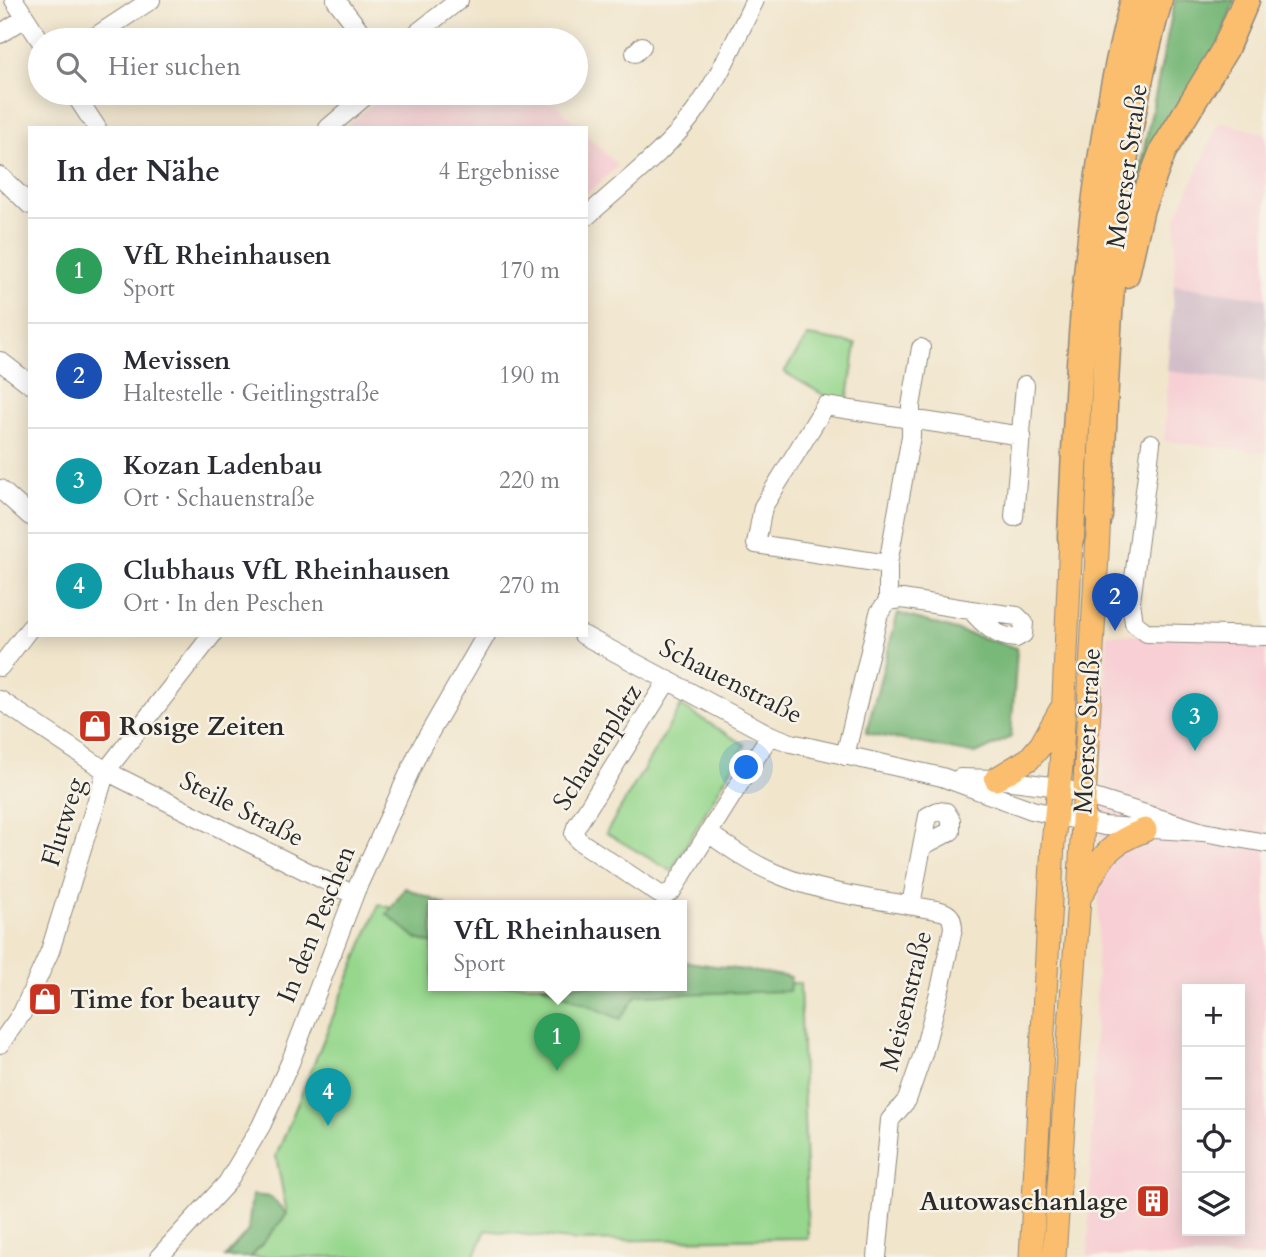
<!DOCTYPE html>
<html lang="de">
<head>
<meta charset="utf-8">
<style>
	:root { --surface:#fff; --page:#f2f2f3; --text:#2b2b33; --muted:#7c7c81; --line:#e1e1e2; --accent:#db2777 }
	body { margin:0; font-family:Cardo,serif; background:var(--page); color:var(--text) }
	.controls { position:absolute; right:21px; bottom:21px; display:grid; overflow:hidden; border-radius:0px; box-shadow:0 4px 18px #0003 }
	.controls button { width:63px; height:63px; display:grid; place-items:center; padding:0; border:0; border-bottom:2px solid var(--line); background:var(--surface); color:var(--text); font:35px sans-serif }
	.you { position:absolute; left:747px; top:768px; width:24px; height:24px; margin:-18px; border:5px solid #fff; border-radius:50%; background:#1a73e8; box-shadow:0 0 0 10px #1a73e833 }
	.badge { display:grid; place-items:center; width:46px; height:46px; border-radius:50%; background:var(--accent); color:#fff; font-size:23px; font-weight:700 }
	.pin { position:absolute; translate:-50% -58px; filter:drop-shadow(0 2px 4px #0008) }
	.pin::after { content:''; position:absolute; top:37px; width:24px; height:21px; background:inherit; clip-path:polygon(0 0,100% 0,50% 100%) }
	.popup { position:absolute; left:428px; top:900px; width:259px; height:91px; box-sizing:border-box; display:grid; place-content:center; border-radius:0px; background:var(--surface); filter:drop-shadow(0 2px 5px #0005); font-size:23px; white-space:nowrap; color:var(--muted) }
	.popup b { font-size:26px; color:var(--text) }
	.popup::after { content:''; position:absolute; left:50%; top:100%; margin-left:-14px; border:14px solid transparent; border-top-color:var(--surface) }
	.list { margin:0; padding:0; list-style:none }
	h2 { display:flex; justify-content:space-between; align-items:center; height:91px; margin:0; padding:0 28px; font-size:30px }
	h2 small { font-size:23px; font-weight:400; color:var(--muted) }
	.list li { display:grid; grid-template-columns:46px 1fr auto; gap:21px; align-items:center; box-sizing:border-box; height:105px; padding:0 28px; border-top:2px solid var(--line) }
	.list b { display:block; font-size:26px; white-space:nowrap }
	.list p { margin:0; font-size:23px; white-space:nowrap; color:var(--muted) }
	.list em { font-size:23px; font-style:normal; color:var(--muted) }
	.icon { flex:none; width:38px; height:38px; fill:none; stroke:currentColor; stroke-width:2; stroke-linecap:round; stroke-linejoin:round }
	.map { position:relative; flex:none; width:1266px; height:1257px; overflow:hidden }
	.search { position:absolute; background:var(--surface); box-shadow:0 4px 18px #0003; left:28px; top:28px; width:560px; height:77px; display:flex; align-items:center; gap:18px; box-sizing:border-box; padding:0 24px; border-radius:38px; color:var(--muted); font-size:26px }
	.panel { position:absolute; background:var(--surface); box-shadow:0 4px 18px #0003; left:28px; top:126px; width:560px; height:511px; border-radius:0px }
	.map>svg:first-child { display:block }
</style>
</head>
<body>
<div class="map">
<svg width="1266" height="1257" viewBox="0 0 1266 1257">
	<rect width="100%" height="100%" fill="#f7f3e8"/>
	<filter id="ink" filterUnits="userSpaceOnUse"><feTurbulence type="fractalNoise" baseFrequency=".0143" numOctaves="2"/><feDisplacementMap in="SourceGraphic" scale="14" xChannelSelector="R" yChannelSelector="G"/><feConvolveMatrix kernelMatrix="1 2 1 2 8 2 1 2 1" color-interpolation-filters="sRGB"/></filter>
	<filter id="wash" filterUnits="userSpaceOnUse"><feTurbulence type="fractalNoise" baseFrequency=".00686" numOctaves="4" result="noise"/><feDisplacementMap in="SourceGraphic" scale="28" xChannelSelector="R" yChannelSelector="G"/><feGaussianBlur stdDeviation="1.57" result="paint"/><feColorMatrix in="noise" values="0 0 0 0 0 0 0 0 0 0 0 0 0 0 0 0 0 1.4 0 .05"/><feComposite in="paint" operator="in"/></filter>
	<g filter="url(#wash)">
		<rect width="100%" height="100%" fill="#f1e5cc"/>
		<path fill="#f7cfd4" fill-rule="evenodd" d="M 387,93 L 520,93 L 556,104 L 580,128 L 344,128 Z
			M 1219,122 L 1266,134 L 1266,453 L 1164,441 L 1174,285 L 1176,218 Z
			M 586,134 L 618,166 L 586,194 Z
			M 1107,634 L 1266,640 L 1266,1257 L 1088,1257 ZM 1187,989 L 1240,989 L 1240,1231 L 1187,1231 Z"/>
		<path fill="#d2bdc8" d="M 1174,285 L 1266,299 L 1266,383 L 1167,371 Z"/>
		<path fill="#96d78d" stroke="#60815c" stroke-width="2" d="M 808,336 L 856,344 L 847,404 L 827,401 L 827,397 L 784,372 Z
			M 681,706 L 745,745 L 671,871 L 606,833 Z
			M 379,904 L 433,922 L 433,985 L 800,983 L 808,1238 L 576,1241 L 486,1230 L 474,1257 L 251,1257 L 287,1214 L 276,1156 Z"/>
		<path fill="#78b878" stroke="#527252" stroke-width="2" d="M 1175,0 L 1235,0 L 1217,50 L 1137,183 Z
			M 898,613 L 1017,648 L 1011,737 L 976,754 L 866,733 Z
			M 405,888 L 447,905 L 433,905 L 433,944 L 417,939 L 387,914 Z
			M 681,961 L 791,977 L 789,991 L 637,995 L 620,1019 L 541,985 L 681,985 Z
			M 252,1195 L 271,1197 L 287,1214 L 251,1257 L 225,1257 L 248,1231 Z"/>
	</g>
	<g filter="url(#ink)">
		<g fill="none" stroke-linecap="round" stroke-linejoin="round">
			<g stroke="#8e887c" stroke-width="20">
				<path id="minor" d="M 14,0 L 40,40
					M 336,0 L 367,40
					M 0,34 L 25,18
					M 90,40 L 151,0
					M 408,40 L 459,0
					M 635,53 L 642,46
					M 74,93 L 97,128
					M 328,128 L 369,93
					M 0,176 L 30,205
					M 586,217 C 622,184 665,152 694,113 C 719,79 736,38 755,0
					M 0,361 L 30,384
					M 1151,443 L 1131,602 L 1134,623 L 1147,633 L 1266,636
					M 0,489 L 30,516
					M 1014,517 L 1025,385
					M 888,564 L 756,544 L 763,507 L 825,406 L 1022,436
					M 888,601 L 888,564 L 911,436 L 911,406 L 921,348
					M 583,635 L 770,735 L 791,743 L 942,777 L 1032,810 L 1104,826 L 1203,832
					M 0,667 L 30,628
					M 668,680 L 576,827 L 574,834 L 579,841 L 659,894 L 666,895 L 672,891 L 770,735
					M 0,700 L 106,771 L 354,895
					M 845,756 L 879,613 L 888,601 L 902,599 L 971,610 C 983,624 996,637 1016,638 L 1023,634 L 1024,623 L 1017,616 L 971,610
					M 960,778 L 996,779 L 1059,787 L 1203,832 L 1266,843
					M 708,833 C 730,848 752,864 777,874 C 828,896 887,900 941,911 C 951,914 952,918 953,928 L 941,985 L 923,1054 L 907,1100 L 890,1120 L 877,1257
					M 911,905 L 922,846 L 951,831 L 951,820 L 946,812 L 938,811 L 928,816 L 922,846
					M 0,1044 L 22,1013 L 50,951 L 106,771 L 212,635
					M 159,1257 L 227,1183 L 261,1126 L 290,1063 L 356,890 L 419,751 L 486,635"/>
			</g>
			<g stroke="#8e887c" stroke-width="25">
				<path id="major" d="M 996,779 L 1029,759 L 1041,745 L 1060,711
					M 1081,895 C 1102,859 1103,846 1145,830
					M 1031,1257 L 1053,843 L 1061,766 L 1071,537
					M 1054,1257 L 1079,898 L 1099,515"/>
			</g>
			<g stroke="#8e887c" stroke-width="29">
				<path id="highway" d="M 1126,274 L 1141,208 L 1163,151 L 1225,49 L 1246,0
					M 1099,515 C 1104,413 1107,310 1118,208 C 1125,138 1141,68 1159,0
					M 1071,537 C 1079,358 1087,174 1134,0"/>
			</g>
			<use href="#minor" stroke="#fff" stroke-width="18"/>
			<use href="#major" stroke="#fabe6e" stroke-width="23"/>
			<use href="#highway" stroke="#fabe6e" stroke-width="26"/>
		</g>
	</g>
	<defs>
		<g id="shop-square" transform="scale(1.75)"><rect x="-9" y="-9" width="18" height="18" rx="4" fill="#c8321e" stroke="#f7f3e8"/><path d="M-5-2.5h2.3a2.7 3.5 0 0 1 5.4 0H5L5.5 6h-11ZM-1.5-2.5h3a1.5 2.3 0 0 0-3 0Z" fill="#fff"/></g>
		<g id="building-square" transform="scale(1.75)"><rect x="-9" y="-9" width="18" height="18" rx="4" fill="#c8321e" stroke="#f7f3e8"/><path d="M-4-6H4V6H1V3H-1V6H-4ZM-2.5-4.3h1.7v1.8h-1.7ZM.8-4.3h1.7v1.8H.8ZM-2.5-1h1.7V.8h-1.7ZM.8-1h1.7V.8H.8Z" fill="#fff"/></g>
	</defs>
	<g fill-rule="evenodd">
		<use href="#shop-square" x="95" y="726"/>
		<use href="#shop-square" x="45" y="999"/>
		<use href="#building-square" x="1153" y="1201"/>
	</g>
	<g text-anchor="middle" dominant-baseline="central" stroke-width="5" stroke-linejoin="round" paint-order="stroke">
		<g font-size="26" fill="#2b2b2b" stroke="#f7f3e8">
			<text transform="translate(1127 166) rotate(-82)">Moerser Straße</text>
			<text transform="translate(731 681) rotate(27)">Schauenstraße</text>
			<text transform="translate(1087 731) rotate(-87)">Moerser Straße</text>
			<text transform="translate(597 747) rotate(-58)">Schauenplatz</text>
			<text transform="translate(242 809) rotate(27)">Steile Straße</text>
			<text transform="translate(63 822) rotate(-73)">Flutweg</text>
			<text transform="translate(316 924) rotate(-68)">In den Peschen</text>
			<text transform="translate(906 1001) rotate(-76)">Meisenstraße</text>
		</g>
		<g font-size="26" font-weight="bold" fill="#2b2b2b" stroke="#f7f3e8" text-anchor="start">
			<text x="119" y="726">Rosige Zeiten</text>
			<text x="70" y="999">Time for beauty</text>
			<text x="1128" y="1201" text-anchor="end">Autowaschanlage</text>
		</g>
	</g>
</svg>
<div class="controls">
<button>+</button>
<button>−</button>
<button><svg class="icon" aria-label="locate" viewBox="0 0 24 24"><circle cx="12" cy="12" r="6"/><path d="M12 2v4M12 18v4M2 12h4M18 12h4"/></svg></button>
<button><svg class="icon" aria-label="layers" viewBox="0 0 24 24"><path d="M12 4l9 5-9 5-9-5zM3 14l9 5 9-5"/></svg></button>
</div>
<div class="you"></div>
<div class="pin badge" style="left:557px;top:1071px;background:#2e9e5b">1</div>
<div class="popup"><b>VfL Rheinhausen</b>Sport</div>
<div class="pin badge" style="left:1115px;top:631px;background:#1a4fb4">2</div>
<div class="pin badge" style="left:1195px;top:751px;background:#0f9aa8">3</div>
<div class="pin badge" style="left:328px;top:1126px;background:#0f9aa8">4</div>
<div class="search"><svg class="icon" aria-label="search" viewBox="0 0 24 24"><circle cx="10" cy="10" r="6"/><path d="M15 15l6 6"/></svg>Hier suchen</div>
<section class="panel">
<h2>In der Nähe<small>4 Ergebnisse</small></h2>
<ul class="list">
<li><span class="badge" style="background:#2e9e5b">1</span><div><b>VfL Rheinhausen</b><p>Sport</p></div><em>170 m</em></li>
<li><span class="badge" style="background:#1a4fb4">2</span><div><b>Mevissen</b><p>Haltestelle · Geitlingstraße</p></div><em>190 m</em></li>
<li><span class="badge" style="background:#0f9aa8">3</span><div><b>Kozan Ladenbau</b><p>Ort · Schauenstraße</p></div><em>220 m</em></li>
<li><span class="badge" style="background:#0f9aa8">4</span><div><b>Clubhaus VfL Rheinhausen</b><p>Ort · In den Peschen</p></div><em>270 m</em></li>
</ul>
</section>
</div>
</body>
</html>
